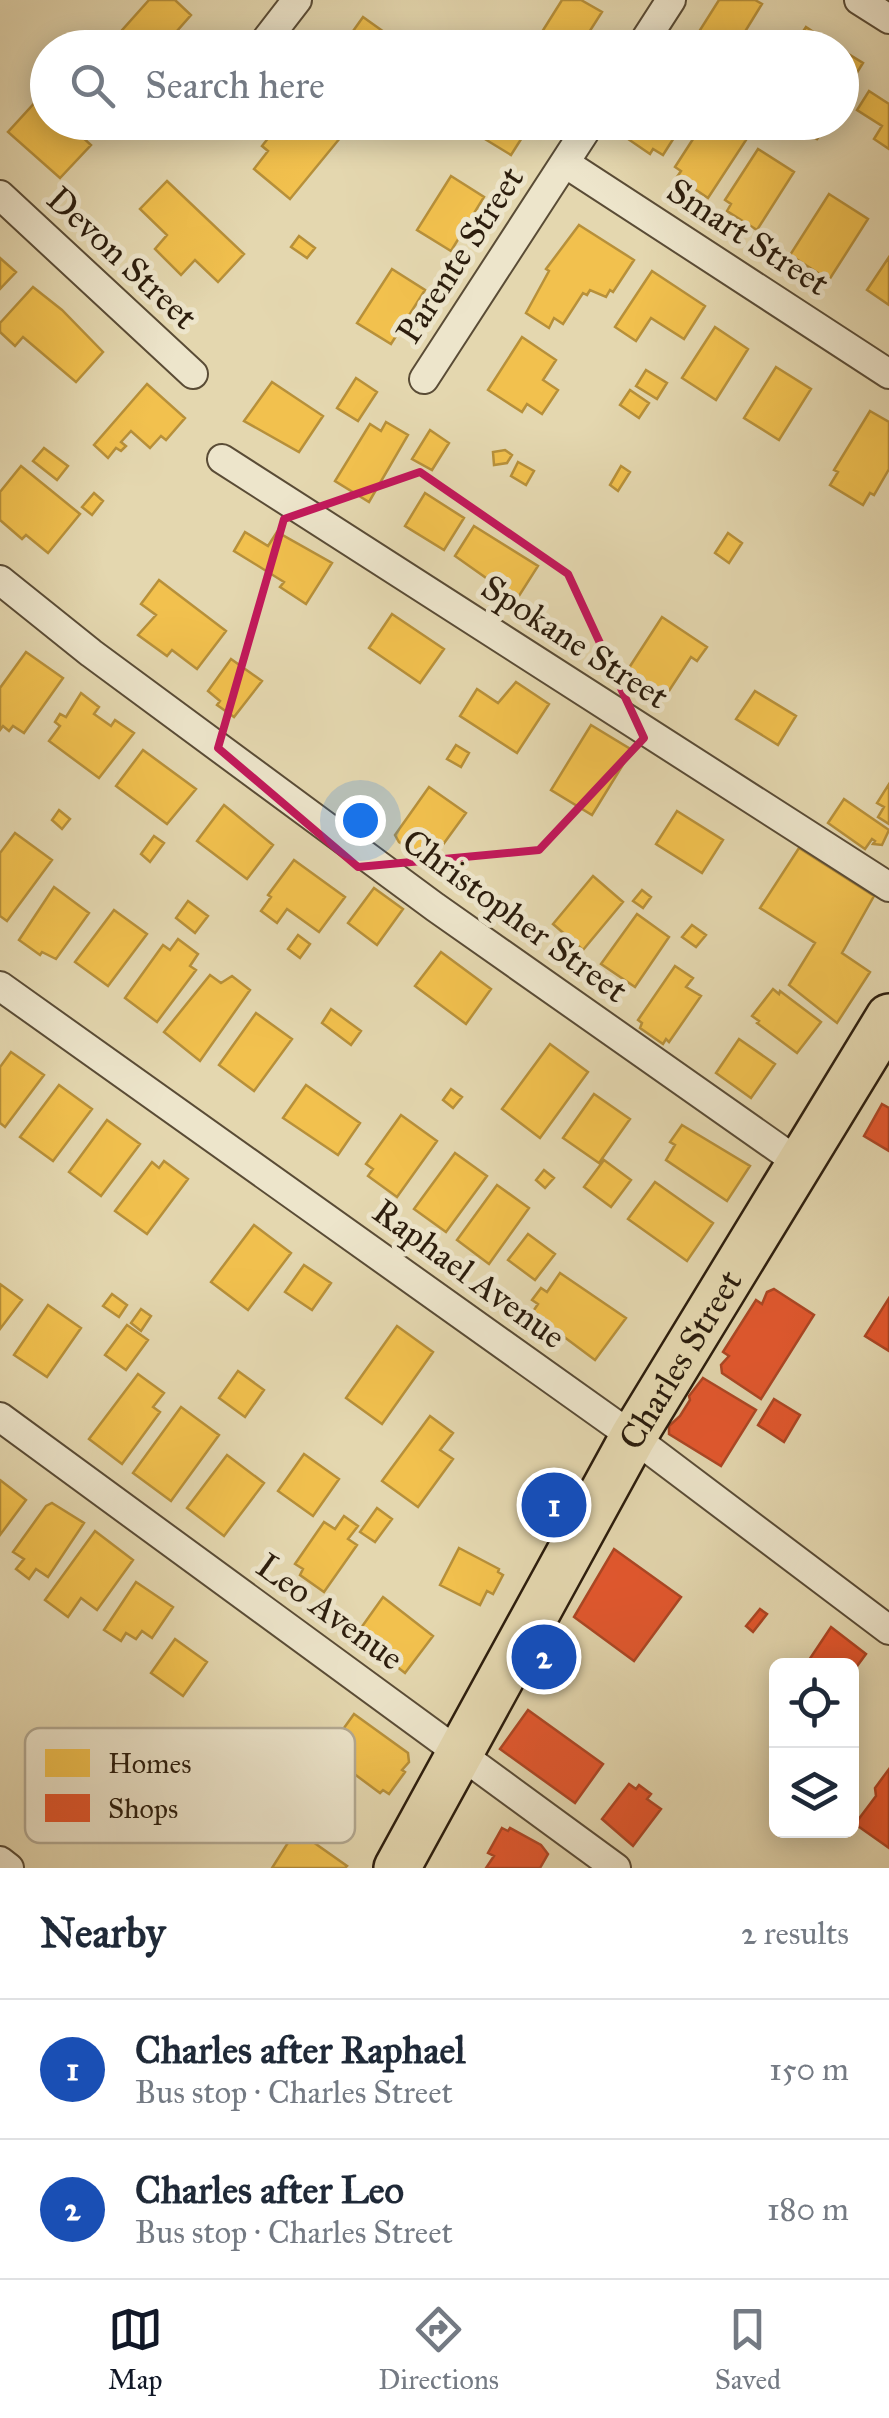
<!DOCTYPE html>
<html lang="en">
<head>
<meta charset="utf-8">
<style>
	:root { --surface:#fff; --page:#f6f6f7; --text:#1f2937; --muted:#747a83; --line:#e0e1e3; --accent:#111827 }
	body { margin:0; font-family:"IM FELL Great Primer",serif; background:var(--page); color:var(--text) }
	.controls { position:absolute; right:30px; bottom:30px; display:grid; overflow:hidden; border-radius:15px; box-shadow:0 5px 25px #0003 }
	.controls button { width:90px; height:90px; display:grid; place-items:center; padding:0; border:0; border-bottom:2px solid var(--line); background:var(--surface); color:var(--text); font:50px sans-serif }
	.you { position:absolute; left:360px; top:820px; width:35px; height:35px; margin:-25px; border:8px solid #fff; border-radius:50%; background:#1a73e8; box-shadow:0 0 0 15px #1a73e833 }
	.badge { display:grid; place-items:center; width:65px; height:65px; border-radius:50%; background:var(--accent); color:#fff; font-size:32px; font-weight:700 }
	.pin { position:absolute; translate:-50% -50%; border:5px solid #fff; box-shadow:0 2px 10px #0006 }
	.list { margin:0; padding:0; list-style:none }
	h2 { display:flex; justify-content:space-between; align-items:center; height:130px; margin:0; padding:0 40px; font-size:42px }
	h2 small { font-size:32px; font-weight:400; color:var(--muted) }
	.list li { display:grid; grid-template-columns:65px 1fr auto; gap:30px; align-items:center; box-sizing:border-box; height:140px; padding:0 40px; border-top:2px solid var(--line) }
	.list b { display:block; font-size:38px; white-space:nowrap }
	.list p { margin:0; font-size:32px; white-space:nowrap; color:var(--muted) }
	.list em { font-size:32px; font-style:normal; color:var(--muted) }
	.icon { flex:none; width:55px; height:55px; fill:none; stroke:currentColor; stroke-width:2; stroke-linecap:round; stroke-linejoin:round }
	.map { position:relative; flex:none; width:889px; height:1868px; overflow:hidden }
	.search { position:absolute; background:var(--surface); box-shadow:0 5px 25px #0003; left:30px; right:30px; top:30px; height:110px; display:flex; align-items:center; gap:25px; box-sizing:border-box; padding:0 35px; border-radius:55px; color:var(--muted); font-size:38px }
	.sheet { height:410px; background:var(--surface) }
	nav { display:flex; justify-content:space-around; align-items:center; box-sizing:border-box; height:140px; border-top:2px solid var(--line); background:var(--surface); font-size:28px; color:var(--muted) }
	nav a { display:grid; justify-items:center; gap:5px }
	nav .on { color:var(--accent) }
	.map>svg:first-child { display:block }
</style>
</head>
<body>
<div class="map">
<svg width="889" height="1868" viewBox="0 0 889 1868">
	<rect width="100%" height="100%" fill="#e4d7af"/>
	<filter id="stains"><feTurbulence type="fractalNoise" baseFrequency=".002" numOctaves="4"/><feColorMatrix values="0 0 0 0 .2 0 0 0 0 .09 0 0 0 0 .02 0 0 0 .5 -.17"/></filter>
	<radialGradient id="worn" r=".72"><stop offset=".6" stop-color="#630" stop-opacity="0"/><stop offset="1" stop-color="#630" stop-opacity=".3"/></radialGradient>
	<path fill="#f2c14e" stroke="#b7903a" stroke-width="2.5" d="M 149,0 L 175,0 L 191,15 L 162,48 L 128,48 L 116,37 Z
		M 562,0 L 581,0 L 602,12 L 579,48 L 541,48 L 535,43 Z
		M 719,0 L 755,0 L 762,4 L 735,48 L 728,48 L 700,30 Z
		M 363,17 L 398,42 L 393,48 L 341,48 Z
		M 806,27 L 838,48 L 786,48 L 795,33 L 800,36 Z
		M 842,50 L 863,63 L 842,97 Z
		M 869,91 L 889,104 L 889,149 L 874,139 L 882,126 L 857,110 Z
		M 39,98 L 48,106 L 48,122 L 66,122 L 91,145 L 60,178 L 8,132 Z
		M 281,122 L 334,122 L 345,132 L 290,199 L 254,169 L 268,151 L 262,146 Z
		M 457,122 L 532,122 L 511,155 Z
		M 639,122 L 684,122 L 663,155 L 653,149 L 650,154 L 628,139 Z
		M 704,122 L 718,122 L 728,129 L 732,122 L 751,123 L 742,138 L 746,140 L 708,198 L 677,177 L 681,171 L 675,167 Z
		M 806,122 L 824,129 L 817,139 L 802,130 Z
		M 758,149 L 794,172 L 757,230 L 727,211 L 731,204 L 725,200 Z
		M 451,176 L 484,197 L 451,251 L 417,230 Z
		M 167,181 L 244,254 L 218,282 L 195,260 L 181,275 L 155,249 L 167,235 L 140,209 Z
		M 829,194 L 868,219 L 829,280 L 790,255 Z
		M 579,225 L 634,260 L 613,292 L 610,290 L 606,297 L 590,290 L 587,295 L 583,293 L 563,324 L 554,318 L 549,328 L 526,313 L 549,271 L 546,269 Z
		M 299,236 L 315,248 L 307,258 L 291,247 Z
		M 889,257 L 889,305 L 867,290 Z
		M 0,258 L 16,272 L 0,289 Z
		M 392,269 L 425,290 L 391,344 L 357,323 Z
		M 652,271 L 705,306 L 684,339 L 651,318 L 636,341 L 615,327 Z
		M 33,287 L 62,310 L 103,352 L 76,382 L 23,337 L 15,346 L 0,332 L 0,323 Z
		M 715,327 L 748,349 L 716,400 L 682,378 Z
		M 522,337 L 556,360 L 543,380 L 558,390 L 542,414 L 527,404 L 522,412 L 488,390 Z
		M 776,367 L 811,389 L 779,440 L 744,418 Z
		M 646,370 L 667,383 L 657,399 L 636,386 Z
		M 356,378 L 377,392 L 358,421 L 337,408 Z
		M 272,382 L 323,416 L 299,452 L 244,421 Z
		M 147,384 L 185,418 L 166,440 L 161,436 L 150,448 L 131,431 L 121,442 L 126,446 L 121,451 L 116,448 L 108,458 L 94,445 Z
		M 630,390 L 649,403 L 639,418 L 620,405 Z
		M 870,411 L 889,422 L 889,469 L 874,495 L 870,493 L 863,505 L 830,485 L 838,472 L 834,470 Z
		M 386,422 L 408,435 L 369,502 L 335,481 L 370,424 L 381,431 Z
		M 430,430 L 449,443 L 432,470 L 412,459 Z
		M 44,448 L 68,466 L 57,480 L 33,461 Z
		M 505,450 L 512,455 L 507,463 L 494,465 L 493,452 Z
		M 518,462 L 534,471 L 526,485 L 511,476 Z
		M 21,466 L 80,514 L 48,553 L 26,535 L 22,539 L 0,520 L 0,492 Z
		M 621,466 L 630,472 L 618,491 L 610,485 Z
		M 94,493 L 103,501 L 92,515 L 82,507 Z
		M 425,493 L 464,518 L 444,550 L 405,526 Z
		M 474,526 L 538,566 L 517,599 L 504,590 L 502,594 L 494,589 L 496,585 L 455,556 Z
		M 245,532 L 268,546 L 277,532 L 332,563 L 306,604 L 280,587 L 284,582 L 234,551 Z
		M 728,533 L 742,543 L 729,563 L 715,553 Z
		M 159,580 L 226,631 L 197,669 L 172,650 L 167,656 L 138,635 L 156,615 L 141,604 Z
		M 392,614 L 444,649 L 420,683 L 369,648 Z
		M 662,617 L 707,647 L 697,661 L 691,657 L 663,700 L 625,674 Z
		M 26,652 L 63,678 L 24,733 L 13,726 L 9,731 L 3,726 L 0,730 L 0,688 Z
		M 231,659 L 262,681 L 234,717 L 217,705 L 220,701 L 208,691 Z
		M 516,682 L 549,704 L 517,753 L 460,716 L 477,689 L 498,703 Z
		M 755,691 L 796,716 L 778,745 L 736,719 Z
		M 81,693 L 99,707 L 94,714 L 111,726 L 115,720 L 134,733 L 99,778 L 49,741 L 60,726 L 55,722 L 60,714 L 66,717 Z
		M 591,725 L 632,750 L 592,815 L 551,790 Z
		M 456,745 L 469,753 L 461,767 L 447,759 Z
		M 143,750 L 196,789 L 167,824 L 116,786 Z
		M 889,784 L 889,824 L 878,817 L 884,807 L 877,803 Z
		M 429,787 L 466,813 L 431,861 L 399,842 L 395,835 Z
		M 844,799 L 889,830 L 882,845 L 873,844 L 875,841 L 872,839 L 865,849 L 828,823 Z
		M 224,805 L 273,845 L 247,879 L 197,841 Z
		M 59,810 L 70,819 L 62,829 L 52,820 Z
		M 677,811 L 723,840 L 702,873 L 656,844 Z
		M 15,833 L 52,860 L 7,921 L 0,916 L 0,853 Z
		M 154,836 L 164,843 L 150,862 L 141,854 Z
		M 799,848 L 874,896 L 842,953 L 870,972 L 837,1023 L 789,985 L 815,943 L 760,908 Z
		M 294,860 L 345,897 L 319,932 L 287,909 L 277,923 L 261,911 L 271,897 L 268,895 Z
		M 593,876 L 623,902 L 583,950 L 553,924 Z
		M 54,887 L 89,913 L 56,959 L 42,952 L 40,955 L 19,940 Z
		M 374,888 L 403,909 L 377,945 L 348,923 Z
		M 642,890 L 651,897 L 643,908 L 633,901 Z
		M 188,901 L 208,916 L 195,933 L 176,918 Z
		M 114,910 L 147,934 L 108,986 L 75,962 Z
		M 637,914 L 669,937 L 635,987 L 601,964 Z
		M 692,925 L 706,935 L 696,947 L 682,937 Z
		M 298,935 L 310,944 L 300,958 L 288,949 Z
		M 178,939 L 198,954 L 190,966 L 196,970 L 157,1022 L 125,998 L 163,945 L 170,950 Z
		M 441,952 L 491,989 L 466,1024 L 415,986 Z
		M 675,966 L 693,978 L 686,987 L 701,996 L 669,1042 L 666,1039 L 663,1044 L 640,1028 L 642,1023 L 638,1020 Z
		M 210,975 L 221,983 L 232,976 L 250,990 L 200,1061 L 164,1032 Z
		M 773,989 L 779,994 L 780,991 L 821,1022 L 797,1053 L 757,1023 L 759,1021 L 752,1016 Z
		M 331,1009 L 361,1031 L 351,1045 L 322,1023 Z
		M 256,1013 L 292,1039 L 254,1091 L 219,1065 Z
		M 739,1039 L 775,1064 L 751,1098 L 716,1073 Z
		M 550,1044 L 588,1072 L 540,1138 L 502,1109 Z
		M 11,1052 L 44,1075 L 5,1127 L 0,1123 L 0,1067 Z
		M 59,1085 L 92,1109 L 53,1161 L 20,1137 Z
		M 306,1085 L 360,1123 L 338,1155 L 283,1118 Z
		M 451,1089 L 462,1097 L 453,1108 L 443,1100 Z
		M 594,1094 L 630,1119 L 599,1163 L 563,1138 Z
		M 401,1115 L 437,1141 L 397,1197 L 368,1176 L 373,1169 L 366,1164 Z
		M 107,1120 L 140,1144 L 101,1196 L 69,1172 Z
		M 682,1125 L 750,1166 L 727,1201 L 666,1160 L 675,1145 L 670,1142 Z
		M 455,1153 L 487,1176 L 446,1232 L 414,1209 Z
		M 604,1160 L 631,1180 L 611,1207 L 584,1187 Z
		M 164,1161 L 188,1179 L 147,1234 L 115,1211 L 152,1162 L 159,1168 Z
		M 544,1170 L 554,1178 L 545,1188 L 536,1180 Z
		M 655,1182 L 713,1223 L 687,1261 L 628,1219 Z
		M 497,1185 L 529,1208 L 489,1264 L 457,1240 Z
		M 254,1225 L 291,1253 L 248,1310 L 211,1282 Z
		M 528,1234 L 555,1254 L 535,1280 L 508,1260 Z
		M 304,1265 L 331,1283 L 312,1310 L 285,1292 Z
		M 560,1273 L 626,1318 L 595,1360 L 532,1313 L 538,1304 L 532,1300 L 541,1288 L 547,1292 Z
		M 0,1284 L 22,1300 L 0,1329 Z
		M 112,1294 L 127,1305 L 119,1317 L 103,1306 Z
		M 48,1305 L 81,1328 L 47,1377 L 14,1355 Z
		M 141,1309 L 151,1316 L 141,1331 L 131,1323 Z
		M 127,1325 L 148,1340 L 126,1370 L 105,1355 Z
		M 397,1326 L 433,1352 L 382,1424 L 346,1398 Z
		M 238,1371 L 264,1390 L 245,1417 L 219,1398 Z
		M 138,1374 L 164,1393 L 153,1407 L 160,1412 L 122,1464 L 89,1439 Z
		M 181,1407 L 219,1435 L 171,1501 L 133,1473 Z
		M 430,1416 L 453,1433 L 440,1450 L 453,1459 L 418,1507 L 382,1481 Z
		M 304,1454 L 339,1479 L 313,1516 L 278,1491 Z
		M 227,1455 L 264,1483 L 224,1536 L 187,1508 Z
		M 0,1480 L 26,1500 L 0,1535 Z
		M 52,1503 L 84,1523 L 48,1577 L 36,1569 L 29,1579 L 16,1569 L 24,1559 L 13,1552 L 46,1506 Z
		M 377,1508 L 392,1519 L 375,1542 L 360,1532 Z
		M 344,1516 L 358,1526 L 348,1539 L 357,1545 L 324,1592 L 300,1575 L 303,1569 L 295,1564 L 324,1522 L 335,1529 Z
		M 95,1531 L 133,1560 L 97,1610 L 81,1598 L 68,1617 L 45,1600 Z
		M 459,1548 L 499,1569 L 498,1572 L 503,1575 L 493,1594 L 487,1591 L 480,1605 L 440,1585 Z
		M 136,1582 L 173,1607 L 152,1638 L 142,1631 L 136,1639 L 126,1633 L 121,1641 L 104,1630 Z
		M 383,1597 L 433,1636 L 405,1673 L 356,1635 Z
		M 175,1639 L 207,1662 L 183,1696 L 151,1673 Z
		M 354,1714 L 408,1753 L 409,1762 L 402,1770 L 405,1772 L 389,1794 L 383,1790 L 380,1793 L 326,1753 Z
		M 296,1830 L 347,1866 L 345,1868 L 272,1868 Z"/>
	<path fill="#e4572e" stroke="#ad4624" stroke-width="2.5" d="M 882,1104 L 889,1108 L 889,1151 L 864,1136 Z
		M 774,1289 L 814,1315 L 761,1399 L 722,1373 L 721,1365 L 729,1356 L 723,1352 L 756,1300 L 762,1304 L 767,1292 Z
		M 889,1298 L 889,1351 L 865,1336 Z
		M 703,1378 L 756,1410 L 721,1466 L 669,1434 L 669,1426 L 680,1416 L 690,1400 L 689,1396 Z
		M 774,1399 L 800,1415 L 784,1442 L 758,1425 Z
		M 614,1549 L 681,1597 L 634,1661 L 574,1617 Z
		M 760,1609 L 767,1614 L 753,1632 L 746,1626 Z
		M 831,1627 L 866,1654 L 852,1673 L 852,1666 L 805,1666 Z
		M 528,1710 L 603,1764 L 575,1803 L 500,1749 Z
		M 889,1769 L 889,1848 L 855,1824 L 876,1796 L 875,1788 Z
		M 629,1784 L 636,1789 L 639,1785 L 651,1794 L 647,1799 L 661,1809 L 633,1846 L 602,1819 Z
		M 502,1828 L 508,1831 L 510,1828 L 541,1845 L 548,1854 L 540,1868 L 486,1868 L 494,1856 L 488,1853 Z"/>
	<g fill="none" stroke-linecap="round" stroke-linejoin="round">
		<g stroke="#5a4c36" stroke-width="32">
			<path id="street" d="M 859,0 L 889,19
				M 260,48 L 297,0
				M 640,48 L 671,0
				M 565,163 L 889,374
				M 0,195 L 193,374
				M 424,379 L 591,122
				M 222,459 L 889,887
				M 0,580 L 91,653 L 435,907 L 799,1163
				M 0,986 L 633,1437 L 889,1630
				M 0,1417 L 616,1868
				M 0,1861 L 9,1868"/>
		</g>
		<g stroke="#2c1d0d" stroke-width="50">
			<g id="primary">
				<path id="s1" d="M 397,1868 L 633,1437 L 889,1017"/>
			</g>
		</g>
		<use href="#street" stroke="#ede5cb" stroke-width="28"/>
		<use href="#primary" stroke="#e4d7af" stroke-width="45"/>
	</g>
	<path fill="none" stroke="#c2185b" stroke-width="8" stroke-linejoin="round" d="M 420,472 L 568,574 L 644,738 L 539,850 L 358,867 L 218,748 L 284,519 Z"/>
	<g text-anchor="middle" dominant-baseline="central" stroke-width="10" stroke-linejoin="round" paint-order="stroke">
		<g font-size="35" fill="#2c1d0d" stroke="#ede5cb">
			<text transform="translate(748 237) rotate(33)">Smart Street</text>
			<text transform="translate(460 255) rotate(-57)">Parente Street</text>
			<text transform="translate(122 258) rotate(43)">Devon Street</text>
			<text transform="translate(575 642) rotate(33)">Spokane Street</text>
			<text transform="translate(515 916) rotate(36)">Christopher Street</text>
			<text transform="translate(469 1274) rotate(36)">Raphael Avenue</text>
			<text stroke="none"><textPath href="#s1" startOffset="582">Charles Street</textPath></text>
			<text transform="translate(330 1612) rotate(36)">Leo Avenue</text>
		</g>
	</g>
	<rect x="25" y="1728" width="330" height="115" rx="15" fill="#ede5cb" stroke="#b3a992" stroke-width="2.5"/>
	<rect x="45" y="1749" width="45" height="28" fill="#f2c14e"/>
	<rect x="45" y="1794" width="45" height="28" fill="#e4572e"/>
	<g font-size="28" fill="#2c1d0d">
		<text x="108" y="1773">Homes</text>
		<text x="108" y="1818">Shops</text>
	</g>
	<rect width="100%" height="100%" filter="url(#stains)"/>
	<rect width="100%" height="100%" fill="url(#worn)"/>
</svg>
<div class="controls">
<button><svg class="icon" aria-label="locate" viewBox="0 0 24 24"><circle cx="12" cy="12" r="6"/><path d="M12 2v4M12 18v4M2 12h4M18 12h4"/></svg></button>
<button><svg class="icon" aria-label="layers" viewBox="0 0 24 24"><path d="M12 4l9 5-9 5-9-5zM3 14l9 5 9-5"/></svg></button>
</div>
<div class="you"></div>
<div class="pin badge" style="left:554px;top:1505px;background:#1a4fb4">1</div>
<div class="pin badge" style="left:544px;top:1657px;background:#1a4fb4">2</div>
<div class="search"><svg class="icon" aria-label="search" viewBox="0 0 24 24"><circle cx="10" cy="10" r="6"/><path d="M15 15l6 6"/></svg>Search here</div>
</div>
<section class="sheet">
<h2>Nearby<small>2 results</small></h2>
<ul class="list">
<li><span class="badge" style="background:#1a4fb4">1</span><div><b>Charles after Raphael</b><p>Bus stop · Charles Street</p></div><em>150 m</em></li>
<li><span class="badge" style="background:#1a4fb4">2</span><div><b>Charles after Leo</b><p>Bus stop · Charles Street</p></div><em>180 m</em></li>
</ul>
</section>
<nav>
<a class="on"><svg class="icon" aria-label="map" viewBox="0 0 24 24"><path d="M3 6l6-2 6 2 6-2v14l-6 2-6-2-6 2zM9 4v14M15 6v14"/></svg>Map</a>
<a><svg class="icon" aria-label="directions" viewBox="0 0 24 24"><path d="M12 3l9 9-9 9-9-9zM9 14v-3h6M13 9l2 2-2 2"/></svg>Directions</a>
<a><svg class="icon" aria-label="saved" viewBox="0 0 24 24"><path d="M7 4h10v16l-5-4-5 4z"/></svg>Saved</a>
</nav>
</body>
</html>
